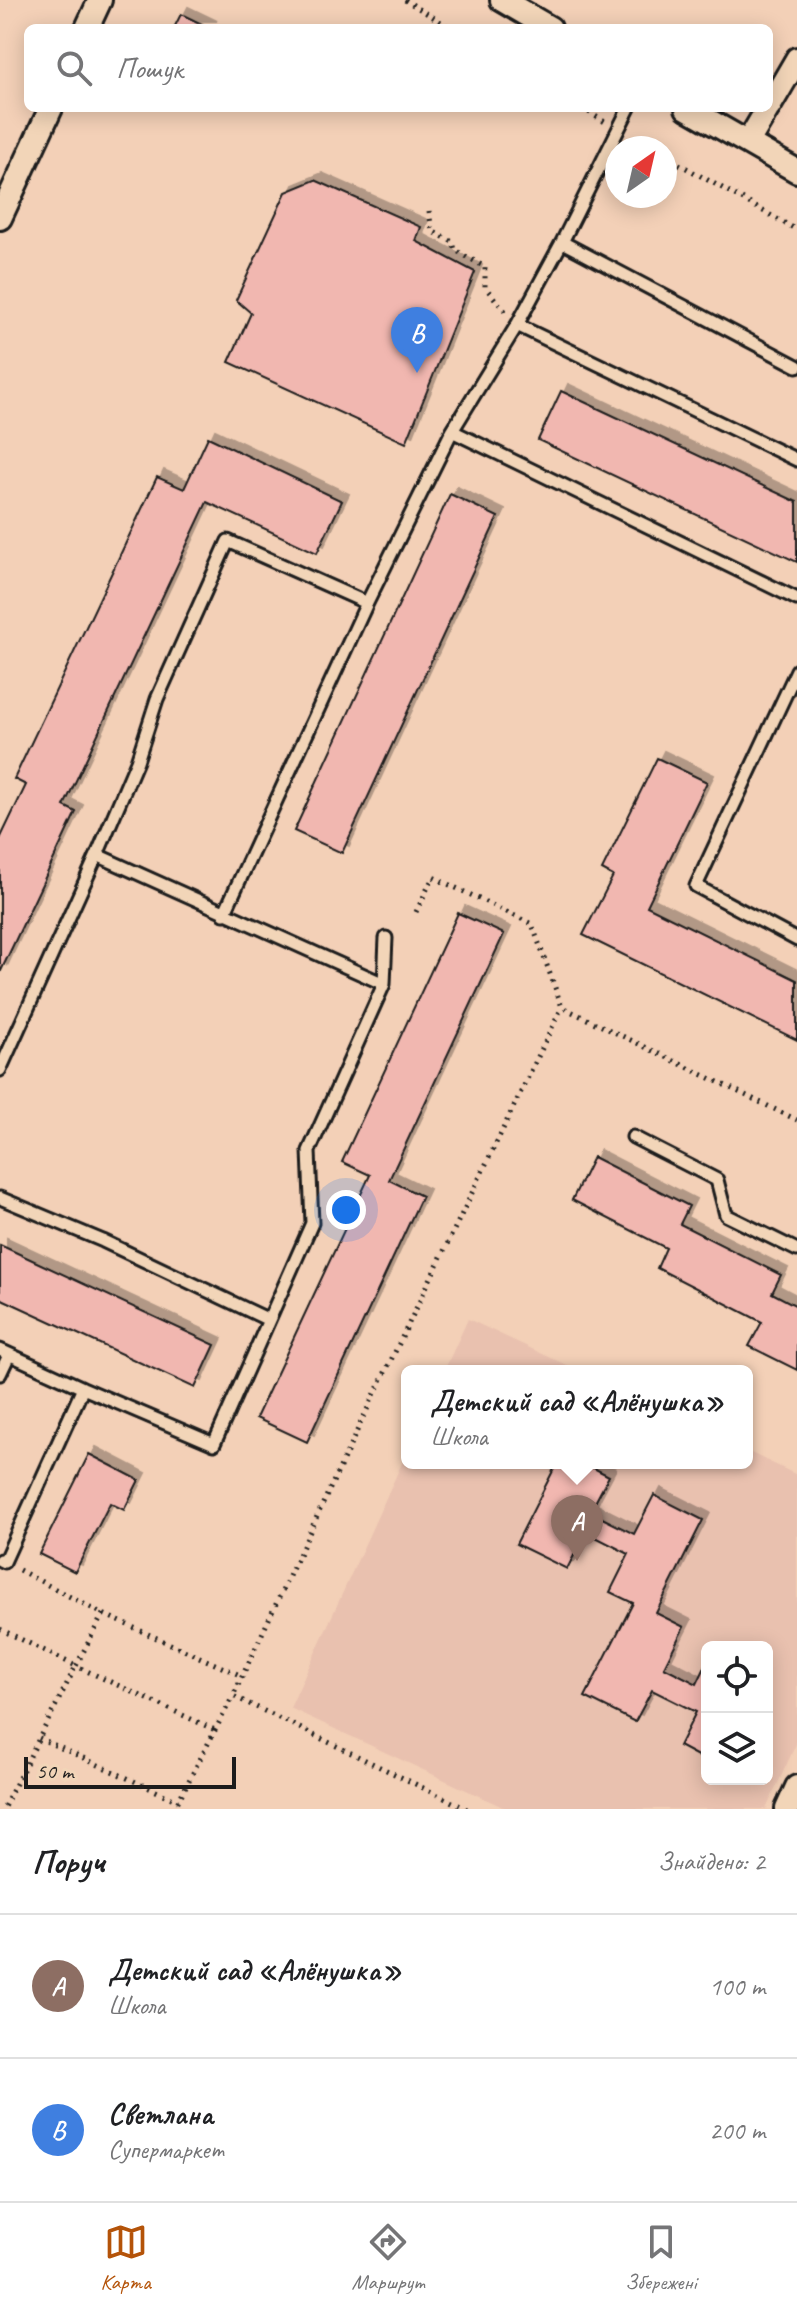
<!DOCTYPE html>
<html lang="uk">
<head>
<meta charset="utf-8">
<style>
	:root { --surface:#fff; --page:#f2f2f2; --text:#202124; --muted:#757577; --line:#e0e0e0; --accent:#b45309 }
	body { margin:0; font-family:Caveat,sans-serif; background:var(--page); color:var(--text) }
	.controls { position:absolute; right:24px; bottom:24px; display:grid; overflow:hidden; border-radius:12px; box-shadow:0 4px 20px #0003 }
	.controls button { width:72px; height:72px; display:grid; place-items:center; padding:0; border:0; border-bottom:2px solid var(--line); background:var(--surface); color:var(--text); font:40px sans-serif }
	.compass { position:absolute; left:605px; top:136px; width:72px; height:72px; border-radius:50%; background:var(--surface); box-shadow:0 4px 20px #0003; rotate:34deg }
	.scale { position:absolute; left:24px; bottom:20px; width:212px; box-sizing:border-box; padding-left:8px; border:4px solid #1c1c1c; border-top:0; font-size:22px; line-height:28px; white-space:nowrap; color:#1c1c1c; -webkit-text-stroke:6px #f2d5b8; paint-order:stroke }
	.you { position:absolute; left:346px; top:1210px; width:28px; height:28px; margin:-20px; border:6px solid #fff; border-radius:50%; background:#1a73e8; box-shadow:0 0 0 12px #1a73e833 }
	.badge { display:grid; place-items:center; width:52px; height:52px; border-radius:50%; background:var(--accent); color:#fff; font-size:26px; font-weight:700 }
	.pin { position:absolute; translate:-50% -66px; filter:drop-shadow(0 2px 4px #0008) }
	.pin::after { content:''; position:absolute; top:42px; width:28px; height:24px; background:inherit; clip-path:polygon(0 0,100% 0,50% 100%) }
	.popup { position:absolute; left:401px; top:1365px; width:352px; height:104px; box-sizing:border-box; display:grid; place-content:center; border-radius:12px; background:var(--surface); filter:drop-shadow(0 2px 6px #0005); font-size:26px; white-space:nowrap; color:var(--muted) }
	.popup b { font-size:30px; color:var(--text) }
	.popup::after { content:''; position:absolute; left:50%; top:100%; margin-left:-16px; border:16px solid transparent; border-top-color:var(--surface) }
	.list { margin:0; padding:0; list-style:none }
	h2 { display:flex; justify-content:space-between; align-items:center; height:104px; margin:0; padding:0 32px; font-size:34px }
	h2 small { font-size:26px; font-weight:400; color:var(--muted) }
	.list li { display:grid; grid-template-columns:52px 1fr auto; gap:24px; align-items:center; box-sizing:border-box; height:144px; padding:0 32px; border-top:2px solid var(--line) }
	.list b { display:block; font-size:30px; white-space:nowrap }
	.list p { margin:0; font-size:26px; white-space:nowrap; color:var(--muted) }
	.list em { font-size:26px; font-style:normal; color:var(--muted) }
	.icon { flex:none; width:44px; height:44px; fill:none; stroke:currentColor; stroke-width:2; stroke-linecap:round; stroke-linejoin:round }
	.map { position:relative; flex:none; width:797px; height:1809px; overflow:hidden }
	.search { position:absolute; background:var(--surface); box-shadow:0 4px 20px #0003; left:24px; right:24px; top:24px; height:88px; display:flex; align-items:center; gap:20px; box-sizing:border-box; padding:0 28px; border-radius:12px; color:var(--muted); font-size:30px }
	.sheet { height:392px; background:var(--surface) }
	nav { display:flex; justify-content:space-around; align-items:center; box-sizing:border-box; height:112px; border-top:2px solid var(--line); background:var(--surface); font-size:22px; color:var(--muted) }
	nav a { display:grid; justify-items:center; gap:4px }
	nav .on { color:var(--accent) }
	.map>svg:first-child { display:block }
</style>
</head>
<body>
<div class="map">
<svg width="797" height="1809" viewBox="0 0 797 1809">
	<defs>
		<filter id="shadow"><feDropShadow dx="7" dy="-7" stdDeviation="0" flood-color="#0004"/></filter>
	</defs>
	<rect width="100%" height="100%" fill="#f3d0b7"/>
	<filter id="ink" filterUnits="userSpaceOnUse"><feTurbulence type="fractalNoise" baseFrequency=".0125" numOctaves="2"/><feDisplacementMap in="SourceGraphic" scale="16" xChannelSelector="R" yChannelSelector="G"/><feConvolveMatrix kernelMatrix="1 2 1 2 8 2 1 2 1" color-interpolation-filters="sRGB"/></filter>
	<g filter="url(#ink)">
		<path fill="#e9c1af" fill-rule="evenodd" d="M 468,1319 L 579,1371 L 444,1371 Z
			M 747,1451 L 797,1475 L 797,1742 L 766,1809 L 507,1809 L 290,1708 L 407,1452 L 407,1463 L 747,1463 ZM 707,1647 L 767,1647 L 767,1779 L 707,1779 Z"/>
		<path fill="#f1b7b0" stroke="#1c1c1c" stroke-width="2" filter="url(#shadow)" d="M 181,14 L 210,28 L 174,28 Z
			M 315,180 L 421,227 L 416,241 L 475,272 L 406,443 L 229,362 L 251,313 L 236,300 L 286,192 Z
			M 561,391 L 797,502 L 797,562 L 538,440 Z
			M 208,437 L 342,501 L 317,553 L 207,502 L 64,806 L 76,812 L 0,973 L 0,839 L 26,785 L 14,779 L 157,477 L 184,489 Z
			M 450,494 L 498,517 L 342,853 L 294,831 Z
			M 657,758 L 707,782 L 647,906 L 797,980 L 797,1040 L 583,935 L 613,876 L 602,870 Z
			M 458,913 L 504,934 L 389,1180 L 422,1196 L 307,1442 L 256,1418 L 370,1175 L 342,1162 Z
			M 593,1157 L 689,1206 L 680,1224 L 781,1275 L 772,1293 L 797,1306 L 797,1370 L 749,1346 L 762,1322 L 657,1268 L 666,1248 L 572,1200 Z
			M 0,1245 L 215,1345 L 195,1388 L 0,1298 Z
			M 89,1454 L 139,1480 L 124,1510 L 110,1503 L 75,1572 L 39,1554 Z
			M 557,1463 L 584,1463 L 609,1476 L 590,1512 L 634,1534 L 654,1495 L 703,1520 L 656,1613 L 684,1627 L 664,1667 L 697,1684 L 707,1663 L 707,1761 L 679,1746 L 696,1712 L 652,1690 L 635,1722 L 585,1697 L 633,1603 L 610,1592 L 629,1554 L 586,1532 L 567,1569 L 516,1544 Z"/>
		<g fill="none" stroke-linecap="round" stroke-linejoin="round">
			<g stroke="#1c1c1c" stroke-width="17">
				<path id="lane" d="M 562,242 L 797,366
					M 517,325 L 797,460
					M 452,431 L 517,325 L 562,242 L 629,108
					M 797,670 L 696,886 L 797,940
					M 97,855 L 384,984
					M 224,914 L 367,603 L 452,431 L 797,599
					M 0,1070 L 97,855 L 137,761 L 157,699 L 228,541 L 367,603
					M 633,1137 L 717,1180 L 726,1215 L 797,1250
					M 0,1198 L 103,1241 L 269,1320
					M 0,1350 L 83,1388 L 214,1444 L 312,1223 L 309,1151 L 384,984 L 386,938
					M 0,1374 L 9,1355
					M 0,1560 L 4,1562 L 83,1388"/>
			</g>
			<g stroke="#1c1c1c" stroke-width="28">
				<path id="street" d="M 502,0 L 550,28
					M 87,28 L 100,0
					M 769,107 L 797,59
					M 687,108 L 797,171
					M 748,142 L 768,108
					M 0,218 L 51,108
					M 787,1809 L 797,1787"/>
			</g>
			<path stroke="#1c1c1c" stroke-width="5" stroke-dasharray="2 6" stroke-linecap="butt" d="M 405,0 L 451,28
				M 582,108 L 605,122
				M 634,139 L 651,148
				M 665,156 L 797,230
				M 429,211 L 432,231 L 453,242 L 455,250 L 485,267 L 485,287 L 506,312
				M 416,912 L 433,877 L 532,924 L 562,1007 L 797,1120
				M 19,1570 L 103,1614 L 242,1676
				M 103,1614 L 76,1666 L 215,1730
				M 0,1629 L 76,1666 L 3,1809
				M 39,1738 L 178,1801
				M 174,1809 L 233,1696
				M 467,1809 L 233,1696 L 363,1418 L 562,1007"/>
			<use href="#lane" stroke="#f2d5b8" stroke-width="11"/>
			<use href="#street" stroke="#f2d5b8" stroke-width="22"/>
		</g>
	</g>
</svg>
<div class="controls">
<button><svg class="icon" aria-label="locate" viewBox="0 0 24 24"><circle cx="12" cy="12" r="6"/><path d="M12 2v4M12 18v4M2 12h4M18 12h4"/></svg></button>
<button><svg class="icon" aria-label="layers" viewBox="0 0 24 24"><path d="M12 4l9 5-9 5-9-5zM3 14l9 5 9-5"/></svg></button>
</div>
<svg class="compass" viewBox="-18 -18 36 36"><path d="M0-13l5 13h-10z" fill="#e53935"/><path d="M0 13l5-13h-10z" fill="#757577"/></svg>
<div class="scale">50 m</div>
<div class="you"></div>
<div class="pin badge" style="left:577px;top:1561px;background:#8d6e63">A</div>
<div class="popup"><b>Детский сад «Алёнушка»</b>Школа</div>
<div class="pin badge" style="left:417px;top:373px;background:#3f7fe0">B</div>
<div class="search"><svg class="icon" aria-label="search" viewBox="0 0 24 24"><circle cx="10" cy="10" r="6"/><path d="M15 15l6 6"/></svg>Пошук</div>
</div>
<section class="sheet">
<h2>Поруч<small>Знайдено: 2</small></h2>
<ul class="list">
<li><span class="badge" style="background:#8d6e63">A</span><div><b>Детский сад «Алёнушка»</b><p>Школа</p></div><em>100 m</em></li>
<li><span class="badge" style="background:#3f7fe0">B</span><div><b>Светлана</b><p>Супермаркет</p></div><em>200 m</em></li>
</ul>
</section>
<nav>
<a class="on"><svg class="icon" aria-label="map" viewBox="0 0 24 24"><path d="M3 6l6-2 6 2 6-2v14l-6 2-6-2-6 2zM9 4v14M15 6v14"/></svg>Карта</a>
<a><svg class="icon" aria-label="directions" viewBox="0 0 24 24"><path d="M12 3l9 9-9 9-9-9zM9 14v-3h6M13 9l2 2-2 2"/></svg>Маршрут</a>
<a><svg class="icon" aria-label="saved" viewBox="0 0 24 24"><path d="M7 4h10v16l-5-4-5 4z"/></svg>Збережені</a>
</nav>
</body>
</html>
